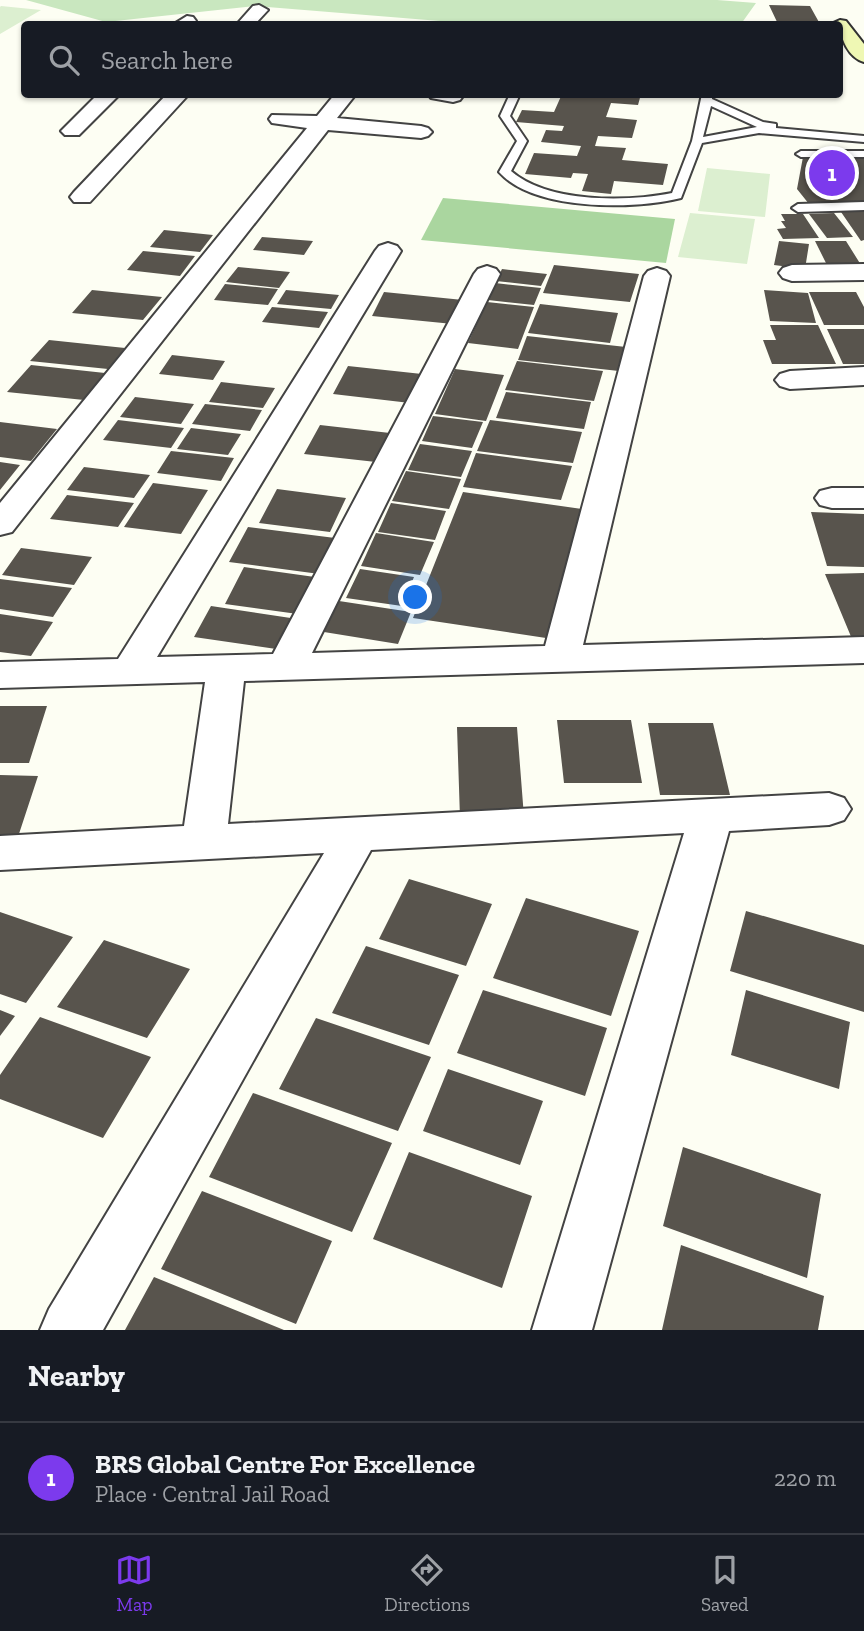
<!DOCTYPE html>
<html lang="en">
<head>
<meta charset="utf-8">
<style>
	:root { --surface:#171b24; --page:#242831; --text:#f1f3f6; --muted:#9ea1a6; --line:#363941; --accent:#7c3aed }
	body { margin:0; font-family:"Zilla Slab",serif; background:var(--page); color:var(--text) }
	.you { position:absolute; left:416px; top:598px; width:24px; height:24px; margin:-18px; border:5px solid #fff; border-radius:50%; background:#1a73e8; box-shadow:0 0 0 10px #1a73e833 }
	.badge { display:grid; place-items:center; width:46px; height:46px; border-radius:50%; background:var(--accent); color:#fff; font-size:23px; font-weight:700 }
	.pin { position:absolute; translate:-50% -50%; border:4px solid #fff; box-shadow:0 2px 7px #0006 }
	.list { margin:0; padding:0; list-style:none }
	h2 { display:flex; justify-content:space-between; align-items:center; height:91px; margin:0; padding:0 28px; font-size:30px }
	h2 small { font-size:23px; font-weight:400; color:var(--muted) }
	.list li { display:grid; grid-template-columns:46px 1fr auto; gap:21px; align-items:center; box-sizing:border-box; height:112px; padding:0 28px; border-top:2px solid var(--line) }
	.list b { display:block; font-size:26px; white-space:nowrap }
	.list p { margin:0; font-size:23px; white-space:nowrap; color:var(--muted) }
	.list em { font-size:23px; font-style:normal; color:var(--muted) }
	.icon { flex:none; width:38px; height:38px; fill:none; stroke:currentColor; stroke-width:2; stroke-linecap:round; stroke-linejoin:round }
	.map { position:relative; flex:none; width:864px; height:1330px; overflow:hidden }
	.search { position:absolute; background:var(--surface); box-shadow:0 2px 5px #0004; left:21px; right:21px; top:21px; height:77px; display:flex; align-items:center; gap:18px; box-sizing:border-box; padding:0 24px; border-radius:7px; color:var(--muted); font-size:26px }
	.sheet { height:203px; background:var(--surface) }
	nav { display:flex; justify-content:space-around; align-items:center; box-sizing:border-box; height:98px; border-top:2px solid var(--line); background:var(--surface); font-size:19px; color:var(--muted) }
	nav a { display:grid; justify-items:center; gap:4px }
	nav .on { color:var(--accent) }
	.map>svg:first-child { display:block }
</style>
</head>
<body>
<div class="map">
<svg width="864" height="1330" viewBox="0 0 864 1330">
	<rect width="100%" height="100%" fill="#fdfef3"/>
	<path fill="#c9e7bf" d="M 26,0 L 717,0 L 756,3 L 741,24 L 477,24 L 255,6 L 106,22 Z"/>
	<path fill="#aad69f" d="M 443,198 L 675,219 L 666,263 L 421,240 Z"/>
	<path fill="#dcefd0" d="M 0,7 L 1,6 L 41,10 L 0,34 Z
		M 707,168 L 770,174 L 765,217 L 698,211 Z
		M 690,213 L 755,219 L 747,264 L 678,257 Z"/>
	<path fill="#58544d" d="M 769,5 L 810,6 L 820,24 L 778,24 Z
		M 562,94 L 641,94 L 638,105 L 611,103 L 606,117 L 637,120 L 632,138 L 598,136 L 595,146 L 626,148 L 622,160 L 668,164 L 663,185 L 614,181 L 611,194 L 582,191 L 588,174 L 573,173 L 571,178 L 525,174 L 534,153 L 577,156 L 581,146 L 541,142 L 546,130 L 562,131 L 564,126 L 516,122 L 522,110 L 554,112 Z
		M 864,156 L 864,202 L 809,204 L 797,189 L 803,157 Z
		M 841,212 L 864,212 L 864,240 L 861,241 Z
		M 834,213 L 853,237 L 827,238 L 809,214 Z
		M 781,214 L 803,214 L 819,238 L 783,239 L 777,229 L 786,228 L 781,221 L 785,221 Z
		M 164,230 L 213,235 L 200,252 L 150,247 Z
		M 262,237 L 313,241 L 304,255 L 253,250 Z
		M 779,241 L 809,244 L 805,269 L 774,265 Z
		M 815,241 L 846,241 L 861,265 L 827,265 Z
		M 143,251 L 195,256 L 180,276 L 127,270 Z
		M 554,265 L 639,274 L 630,302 L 543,293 Z
		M 238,267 L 290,272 L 279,288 L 226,282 Z
		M 502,269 L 547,274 L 541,286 L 496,281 Z
		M 495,283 L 541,288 L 534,305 L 488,300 Z
		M 225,284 L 278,289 L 268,305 L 214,300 Z
		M 92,290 L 162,297 L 143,320 L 72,313 Z
		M 286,290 L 339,295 L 331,309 L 277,304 Z
		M 764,290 L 808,293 L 816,323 L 770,321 Z
		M 384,292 L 463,300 L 453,324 L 372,316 Z
		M 809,292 L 856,292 L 864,307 L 864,325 L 824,325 Z
		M 487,302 L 534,307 L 518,349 L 468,343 Z
		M 540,304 L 618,313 L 610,343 L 528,333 Z
		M 272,307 L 328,312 L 319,328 L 262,322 Z
		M 770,325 L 818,325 L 836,364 L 772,364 L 763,340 L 776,340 Z
		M 827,329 L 864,329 L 864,364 L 843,364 Z
		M 527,336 L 626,347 L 619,371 L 518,360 Z
		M 49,340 L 125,348 L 108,369 L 30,361 Z
		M 172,355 L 225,361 L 213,380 L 159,374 Z
		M 517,361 L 603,371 L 594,401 L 505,390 Z
		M 31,365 L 105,373 L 84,400 L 7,392 Z
		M 348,366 L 422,374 L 410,403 L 333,394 Z
		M 455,369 L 504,375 L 486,421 L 435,414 Z
		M 221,382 L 275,388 L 263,408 L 209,402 Z
		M 506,392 L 591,402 L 584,429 L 496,418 Z
		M 135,397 L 194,404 L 181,424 L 120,417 Z
		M 205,404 L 262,410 L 250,431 L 192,424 Z
		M 433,416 L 483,422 L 472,448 L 422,441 Z
		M 118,420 L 184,428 L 171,448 L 103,440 Z
		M 490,420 L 582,432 L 573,463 L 477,451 Z
		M 0,422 L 57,429 L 31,461 L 0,457 Z
		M 320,425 L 390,433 L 376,462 L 304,454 Z
		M 191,428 L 241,434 L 228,455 L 177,449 Z
		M 420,444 L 472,451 L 461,477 L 408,470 Z
		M 171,451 L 234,458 L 221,481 L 157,473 Z
		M 476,453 L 572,466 L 561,500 L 463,487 Z
		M 0,462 L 20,465 L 0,490 Z
		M 84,467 L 150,475 L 134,498 L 67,490 Z
		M 406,471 L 461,479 L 449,509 L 392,501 Z
		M 153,483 L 208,490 L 181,534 L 124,527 Z
		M 277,489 L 346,498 L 330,532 L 259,523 Z
		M 463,492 L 582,509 L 546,638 L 413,618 Z
		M 67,495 L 134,503 L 118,527 L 50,519 Z
		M 391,503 L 446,511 L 435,540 L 378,532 Z
		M 811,512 L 864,514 L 864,567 L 827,566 Z
		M 248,527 L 343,539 L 327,575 L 229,562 Z
		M 376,533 L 434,542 L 420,575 L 361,566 Z
		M 21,548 L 92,557 L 74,585 L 2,575 Z
		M 244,567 L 322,578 L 305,615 L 225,604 Z
		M 360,569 L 414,577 L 402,606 L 346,598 Z
		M 864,573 L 864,639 L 852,639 L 825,574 Z
		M 0,579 L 72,588 L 53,617 L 0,609 Z
		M 339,601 L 411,612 L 398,644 L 324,632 Z
		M 211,606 L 304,620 L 290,651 L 194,637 Z
		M 0,614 L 53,622 L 31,656 L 0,652 Z
		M 0,706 L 47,706 L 29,763 L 0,763 Z
		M 557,720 L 631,720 L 642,783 L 564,783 Z
		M 648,723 L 713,723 L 730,795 L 660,795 Z
		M 457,727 L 517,727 L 524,817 L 460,818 Z
		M 0,775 L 38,776 L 16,843 L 0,843 Z
		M 409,879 L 492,904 L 466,966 L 379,939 Z
		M 526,898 L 639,931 L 611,1016 L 493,978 Z
		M 746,911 L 864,945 L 864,1012 L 730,971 Z
		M 0,912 L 73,937 L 26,1003 L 0,994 Z
		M 104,940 L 190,969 L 147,1038 L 57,1007 Z
		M 366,946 L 459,975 L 429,1045 L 332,1013 Z
		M 483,990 L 607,1028 L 585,1096 L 457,1053 Z
		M 746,990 L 850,1022 L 839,1089 L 731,1055 Z
		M 0,1010 L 15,1016 L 0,1036 Z
		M 40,1017 L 151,1057 L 103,1138 L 0,1099 L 0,1075 Z
		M 316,1018 L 431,1057 L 398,1131 L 279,1089 Z
		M 448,1069 L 543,1101 L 520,1165 L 423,1131 Z
		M 253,1093 L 392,1143 L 352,1232 L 209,1177 Z
		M 683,1147 L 821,1194 L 807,1278 L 663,1226 Z
		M 409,1152 L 532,1196 L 502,1288 L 373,1239 Z
		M 202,1191 L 332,1241 L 296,1324 L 161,1269 Z
		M 681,1245 L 824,1296 L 818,1330 L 662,1330 Z
		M 154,1277 L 284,1330 L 125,1330 Z"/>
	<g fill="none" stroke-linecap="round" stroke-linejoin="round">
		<g stroke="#434343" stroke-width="4">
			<path id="lane" d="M 510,94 L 520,94 L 510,116 L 527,141 L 511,171 C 548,203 626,202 672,193 L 692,141 L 702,94 L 712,94 L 712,99 L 763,122 L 776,124 L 776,128 L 864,136 L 864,142 L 759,133 L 702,143 L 681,198 C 634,210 534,211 499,172 L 517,141 L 500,116 ZM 711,106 L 757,127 L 703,137 Z
				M 864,151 L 864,157 L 801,157 L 796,154 L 801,151 Z
				M 864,202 L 864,210 L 798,212 L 792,208 L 798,204 Z"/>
		</g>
		<g stroke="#434343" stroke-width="4">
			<path id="street" d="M 259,5 L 268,10 L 255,24 L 237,24 L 253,6 Z
				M 187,16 L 193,17 L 196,21 L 193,24 L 174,24 Z
				M 98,94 L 120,94 L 79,135 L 65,135 L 61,131 Z
				M 167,94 L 189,94 L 90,202 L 74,202 L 70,197 L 74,192 Z
				M 335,94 L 356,94 L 337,118 L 421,126 L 428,128 L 432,132 L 428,136 L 421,138 L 328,130 L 12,532 L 0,535 L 0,503 L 307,128 L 272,123 L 269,119 L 272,115 L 317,116 Z
				M 428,94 L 462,94 L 463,96 L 460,100 L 453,102 L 431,98 Z
				M 388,243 L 397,246 L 401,251 L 157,657 L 273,654 L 474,274 L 478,269 L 487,266 L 496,269 L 500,274 L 312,653 L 545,646 L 644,276 L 648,271 L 657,268 L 666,271 L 670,276 L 583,645 L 864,637 L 864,663 L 244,681 L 228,824 L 829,793 L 844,798 L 851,809 L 844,820 L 829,825 L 729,831 L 592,1330 L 532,1330 L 684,833 L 371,850 L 103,1330 L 40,1330 L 49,1309 L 324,853 L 0,870 L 0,836 L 184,826 L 205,682 L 0,688 L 0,662 L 118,659 L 375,251 L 379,246 Z
				M 864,264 L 864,280 L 792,281 L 783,278 L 779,273 L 783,268 L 792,265 Z
				M 864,367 L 864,385 L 790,389 L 780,386 L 775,380 L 780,374 L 790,371 Z
				M 832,488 L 864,488 L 864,508 L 832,508 L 820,505 L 815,498 L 820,491 Z"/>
		</g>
		<g stroke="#323232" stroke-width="4">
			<path id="secondary" d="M 840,20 L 846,21 L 864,44 L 864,62 C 849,58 840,38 840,24 L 831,24 Z"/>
		</g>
		<use href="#lane" fill="#fff" fill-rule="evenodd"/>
		<use href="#street" fill="#fff" fill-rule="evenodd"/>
		<use href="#secondary" fill="#eff8b4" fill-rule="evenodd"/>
	</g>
</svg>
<div class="you"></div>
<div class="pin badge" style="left:832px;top:173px">1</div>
<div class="search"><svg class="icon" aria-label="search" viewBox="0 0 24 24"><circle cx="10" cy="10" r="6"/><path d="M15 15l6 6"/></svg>Search here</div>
</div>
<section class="sheet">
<h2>Nearby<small></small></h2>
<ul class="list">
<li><span class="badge">1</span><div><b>BRS Global Centre For Excellence</b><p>Place · Central Jail Road</p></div><em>220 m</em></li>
</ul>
</section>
<nav>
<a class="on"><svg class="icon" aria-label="map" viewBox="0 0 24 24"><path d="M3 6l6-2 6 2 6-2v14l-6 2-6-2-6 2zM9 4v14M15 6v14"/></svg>Map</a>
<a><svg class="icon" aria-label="directions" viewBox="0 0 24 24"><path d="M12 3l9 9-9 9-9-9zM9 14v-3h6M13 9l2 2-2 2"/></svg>Directions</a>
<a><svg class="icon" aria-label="saved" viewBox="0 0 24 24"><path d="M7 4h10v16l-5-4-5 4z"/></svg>Saved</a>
</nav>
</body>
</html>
